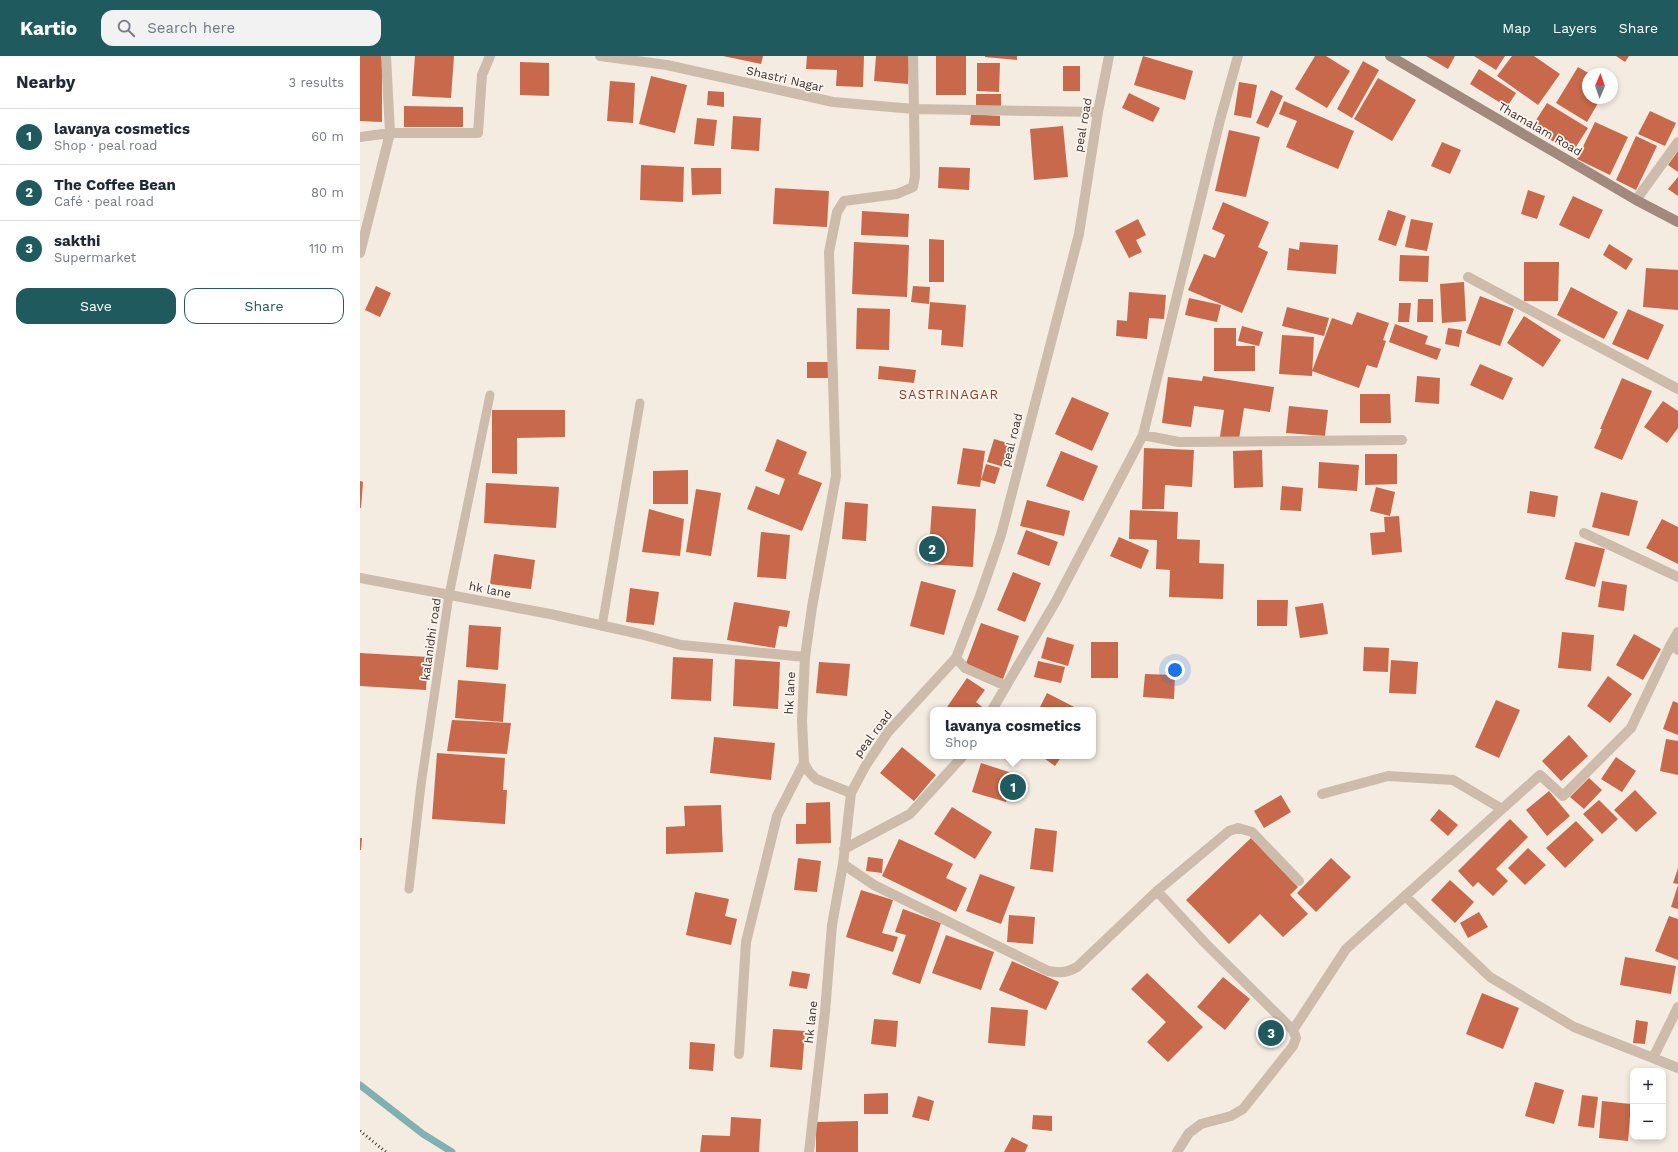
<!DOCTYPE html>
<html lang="en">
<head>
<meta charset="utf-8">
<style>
	:root { --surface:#fff; --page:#f2f2f3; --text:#1f2937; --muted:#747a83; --line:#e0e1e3; --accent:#1f5a5e }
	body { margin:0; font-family:"Work Sans",sans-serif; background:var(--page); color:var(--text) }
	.controls { position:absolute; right:12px; bottom:12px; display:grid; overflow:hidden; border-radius:8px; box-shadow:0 2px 6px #0003 }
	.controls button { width:36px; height:36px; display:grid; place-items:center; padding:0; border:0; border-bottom:1px solid var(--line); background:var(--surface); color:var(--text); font:20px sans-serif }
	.compass { position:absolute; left:1222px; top:12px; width:36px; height:36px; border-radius:50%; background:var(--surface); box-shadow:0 2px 6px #0003; rotate:2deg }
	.you { position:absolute; left:815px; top:614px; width:14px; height:14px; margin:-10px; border:3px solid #fff; border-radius:50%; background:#1a73e8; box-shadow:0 0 0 6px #1a73e833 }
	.badge { display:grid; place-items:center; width:26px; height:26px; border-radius:50%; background:var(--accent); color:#fff; font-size:13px; font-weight:700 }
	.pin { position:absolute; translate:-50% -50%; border:2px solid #fff; box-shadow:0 1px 4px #0006 }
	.popup { position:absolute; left:570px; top:651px; width:166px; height:52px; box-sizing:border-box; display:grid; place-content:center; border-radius:8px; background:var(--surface); filter:drop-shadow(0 1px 3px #0005); font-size:13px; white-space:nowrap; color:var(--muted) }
	.popup b { font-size:15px; color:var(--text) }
	.popup::after { content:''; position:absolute; left:50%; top:100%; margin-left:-8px; border:8px solid transparent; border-top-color:var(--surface) }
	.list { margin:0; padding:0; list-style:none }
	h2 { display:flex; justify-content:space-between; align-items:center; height:52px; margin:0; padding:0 16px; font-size:17px }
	h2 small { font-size:13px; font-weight:400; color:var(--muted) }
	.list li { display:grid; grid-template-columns:26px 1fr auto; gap:12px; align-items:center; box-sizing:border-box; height:56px; padding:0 16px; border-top:1px solid var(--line) }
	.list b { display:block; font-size:15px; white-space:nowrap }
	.list p { margin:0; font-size:13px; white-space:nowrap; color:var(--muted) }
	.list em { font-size:13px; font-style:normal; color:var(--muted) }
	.actions { display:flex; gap:8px; padding:12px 16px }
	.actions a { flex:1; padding:9px 0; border:1px solid var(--accent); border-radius:12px; text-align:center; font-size:14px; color:var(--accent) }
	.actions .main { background:var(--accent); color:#fff }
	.icon { flex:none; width:22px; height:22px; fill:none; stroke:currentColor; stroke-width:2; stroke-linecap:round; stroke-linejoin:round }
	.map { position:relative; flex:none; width:1318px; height:1096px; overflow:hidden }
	header { display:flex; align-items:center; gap:24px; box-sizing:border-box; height:56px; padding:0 20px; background:var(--accent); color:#fff }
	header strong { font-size:19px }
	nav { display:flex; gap:22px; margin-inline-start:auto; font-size:14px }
	.search { width:280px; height:36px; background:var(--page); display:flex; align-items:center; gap:10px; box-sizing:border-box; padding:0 14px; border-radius:12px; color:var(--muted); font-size:15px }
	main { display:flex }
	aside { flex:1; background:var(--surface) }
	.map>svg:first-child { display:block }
</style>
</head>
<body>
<header>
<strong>Kartio</strong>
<div class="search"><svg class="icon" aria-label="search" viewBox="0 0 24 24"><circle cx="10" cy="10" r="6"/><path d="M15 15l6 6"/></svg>Search here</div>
<nav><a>Map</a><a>Layers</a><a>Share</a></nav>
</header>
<main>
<aside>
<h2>Nearby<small>3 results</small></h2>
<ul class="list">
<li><span class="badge">1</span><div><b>lavanya cosmetics</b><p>Shop · peal road</p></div><em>60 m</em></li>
<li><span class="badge">2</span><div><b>The Coffee Bean</b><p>Café · peal road</p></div><em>80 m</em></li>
<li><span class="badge">3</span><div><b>sakthi</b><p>Supermarket</p></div><em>110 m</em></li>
</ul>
<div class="actions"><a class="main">Save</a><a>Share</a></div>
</aside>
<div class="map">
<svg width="1318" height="1096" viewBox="0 0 1318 1096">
	<rect width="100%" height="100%" fill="#f4ebe1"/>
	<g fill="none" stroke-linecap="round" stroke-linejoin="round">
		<path stroke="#7fb0b2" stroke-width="7" d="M 0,1029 L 63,1078 L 92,1096"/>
	</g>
	<path fill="#c8694b" d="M 0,0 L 22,0 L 22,66 L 0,65 Z
		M 55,0 L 94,0 L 91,42 L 52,40 Z
		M 363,0 L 403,0 L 401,8 Z
		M 447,0 L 504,0 L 503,31 L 476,30 L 477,14 L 446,13 Z
		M 516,0 L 550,0 L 548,28 L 514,25 Z
		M 576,0 L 606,0 L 606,39 L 576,39 Z
		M 625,0 L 657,0 L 657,4 L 625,1 Z
		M 783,0 L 833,15 L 825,44 L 774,29 Z
		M 955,0 L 966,0 L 990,15 L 967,52 L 935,33 Z
		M 1066,0 L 1095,0 L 1088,13 Z
		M 1114,0 L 1145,0 L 1136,14 Z
		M 1152,0 L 1174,0 L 1200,18 L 1178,49 L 1137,20 Z
		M 1256,0 L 1269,0 L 1265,6 Z
		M 1003,5 L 1019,14 L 992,62 L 977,53 Z
		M 160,6 L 189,7 L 189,40 L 160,39 Z
		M 617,7 L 640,7 L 639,36 L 617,35 Z
		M 703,10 L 720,10 L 720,35 L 703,35 Z
		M 1218,11 L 1230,18 L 1228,18 L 1228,42 L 1241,42 L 1227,66 L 1196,47 Z
		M 1119,13 L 1156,37 L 1147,51 L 1110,28 Z
		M 291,20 L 327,29 L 315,77 L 279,68 Z
		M 1018,22 L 1056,44 L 1032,85 L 994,63 Z
		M 250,25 L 275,27 L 273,67 L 247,65 Z
		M 879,26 L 897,29 L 891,62 L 874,59 Z
		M 911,34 L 923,40 L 908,72 L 896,67 Z
		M 348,35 L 364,36 L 364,51 L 347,49 Z
		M 769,37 L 800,52 L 793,66 L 762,52 Z
		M 616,38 L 641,38 L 641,50 L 616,50 Z
		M 924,45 L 994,75 L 978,113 L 926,91 L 937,65 L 919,58 Z
		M 1187,47 L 1228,72 L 1212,97 L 1171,72 Z
		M 44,50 L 103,51 L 103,71 L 44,71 Z
		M 1290,55 L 1316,67 L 1305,90 L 1278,78 Z
		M 611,58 L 640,60 L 640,70 L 610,69 Z
		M 373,60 L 401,62 L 399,95 L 371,93 Z
		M 337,62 L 357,64 L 354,90 L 334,88 Z
		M 1235,66 L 1268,81 L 1250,119 L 1217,103 Z
		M 703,70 L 708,121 L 674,124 L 670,73 Z
		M 869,74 L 900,81 L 886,141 L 855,135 Z
		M 1276,80 L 1297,90 L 1276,134 L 1256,124 Z
		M 1082,86 L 1101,94 L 1090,118 L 1071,110 Z
		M 1318,95 L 1318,116 L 1308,109 Z
		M 281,109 L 324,111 L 323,146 L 280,144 Z
		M 579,111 L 610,112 L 609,134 L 578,132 Z
		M 331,112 L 361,112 L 361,138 L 332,139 Z
		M 1318,121 L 1318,140 L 1308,133 Z
		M 415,132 L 469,135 L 467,171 L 413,168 Z
		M 1168,134 L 1185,140 L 1177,163 L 1161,158 Z
		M 1213,140 L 1243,154 L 1229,183 L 1199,169 Z
		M 863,146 L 909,166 L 898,191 L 908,196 L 882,257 L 828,234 L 844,198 L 855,202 L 865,179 L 852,173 Z
		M 1028,154 L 1046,160 L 1036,190 L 1018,184 Z
		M 502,155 L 549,158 L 548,181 L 501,179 Z
		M 778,163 L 786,179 L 776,184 L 782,196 L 769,202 L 755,175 Z
		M 1051,163 L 1073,167 L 1067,195 L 1045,191 Z
		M 569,183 L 584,184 L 584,226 L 569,226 Z
		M 494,186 L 549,189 L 547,241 L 492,238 Z
		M 940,186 L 978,189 L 976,218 L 927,214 L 929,192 L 939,194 Z
		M 1249,188 L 1273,203 L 1266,214 L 1243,199 Z
		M 1040,199 L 1069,200 L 1068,226 L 1039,225 Z
		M 1164,206 L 1199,206 L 1198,245 L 1164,245 Z
		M 1286,212 L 1318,214 L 1318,254 L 1283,251 Z
		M 1104,226 L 1106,265 L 1082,267 L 1080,228 Z
		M 16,230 L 31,237 L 20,261 L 5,254 Z
		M 553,230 L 570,231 L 569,248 L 551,246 Z
		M 1211,231 L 1258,256 L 1244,283 L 1197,259 Z
		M 769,236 L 806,239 L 804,263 L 789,262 L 787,283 L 756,280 L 757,264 L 767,265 Z
		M 1120,240 L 1154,253 L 1140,290 L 1106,277 Z
		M 829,242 L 861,249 L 857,266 L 825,259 Z
		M 1058,243 L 1073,243 L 1073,266 L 1057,266 Z
		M 570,246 L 606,249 L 603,291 L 581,289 L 582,274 L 568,273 Z
		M 1039,247 L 1051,247 L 1049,266 L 1038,266 Z
		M 927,251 L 969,262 L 964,280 L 922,270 Z
		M 497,252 L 530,253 L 529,294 L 496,293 Z
		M 1268,253 L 1304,269 L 1288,304 L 1252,288 Z
		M 997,256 L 1029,267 L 1023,284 L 1026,285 L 1017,312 L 1007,309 L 999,332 L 952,315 L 972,262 L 992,269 Z
		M 1164,260 L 1201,284 L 1183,311 L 1147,287 Z
		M 1035,268 L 1068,280 L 1065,288 L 1081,293 L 1077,304 L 1029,286 Z
		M 882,270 L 903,276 L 899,290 L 878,285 Z
		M 854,272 L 876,272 L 876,290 L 895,290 L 895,315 L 854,315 Z
		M 1088,272 L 1102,274 L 1099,291 L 1085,288 Z
		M 922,279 L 954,281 L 952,320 L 919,318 Z
		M 447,306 L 470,306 L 470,322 L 447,322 Z
		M 1120,308 L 1153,322 L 1143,344 L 1110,329 Z
		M 519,310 L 556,314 L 554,327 L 518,323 Z
		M 843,320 L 914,331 L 910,356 L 884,352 L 879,383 L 860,381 L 864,354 L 834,350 L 831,371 L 802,367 L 808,321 L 842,325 Z
		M 1057,320 L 1080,322 L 1079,348 L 1055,346 Z
		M 1262,322 L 1292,335 L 1262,404 L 1234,392 L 1242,373 L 1240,373 Z
		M 1000,338 L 1030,338 L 1031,367 L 1000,367 Z
		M 712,341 L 749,357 L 732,395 L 695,378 Z
		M 1303,345 L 1318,355 L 1318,372 L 1307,387 L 1284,371 Z
		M 929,350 L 968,354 L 965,380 L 926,377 Z
		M 132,354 L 205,354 L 205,381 L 157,382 L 157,418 L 132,417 Z
		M 417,383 L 447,396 L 438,418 L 462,427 L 442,475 L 387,453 L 396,430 L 419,439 L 425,423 L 405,415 Z
		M 634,383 L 651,388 L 644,411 L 627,406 Z
		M 603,392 L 625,395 L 620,431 L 597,428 Z
		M 784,392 L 834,394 L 832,431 L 805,429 L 804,453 L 782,453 Z
		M 902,394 L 903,431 L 874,432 L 873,395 Z
		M 701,395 L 738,410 L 723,445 L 686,430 Z
		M 1005,398 L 1037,398 L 1037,428 L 1005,429 Z
		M 959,406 L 999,409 L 997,435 L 958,432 Z
		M 626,408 L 640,412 L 635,428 L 621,424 Z
		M 328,414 L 328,448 L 293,448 L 293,415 Z
		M 0,425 L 3,426 L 1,452 L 0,452 Z
		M 126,427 L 199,431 L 196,472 L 124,467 Z
		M 922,430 L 943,432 L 941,455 L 920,454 Z
		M 1016,431 L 1035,436 L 1030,460 L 1010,455 Z
		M 336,433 L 361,437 L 351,500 L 326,496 Z
		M 1170,435 L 1198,440 L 1195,461 L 1167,457 Z
		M 1241,436 L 1278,445 L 1269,480 L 1232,471 Z
		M 667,444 L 710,455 L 704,480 L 660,470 Z
		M 485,446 L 508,448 L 506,485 L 482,483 Z
		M 572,450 L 616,453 L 613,511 L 568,508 Z
		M 289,453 L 324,463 L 320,500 L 282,496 Z
		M 770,454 L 818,456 L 817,483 L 840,484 L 839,507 L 864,508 L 863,543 L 809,541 L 810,514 L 796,513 L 797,484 L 769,483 Z
		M 1039,460 L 1042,496 L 1012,499 L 1010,477 L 1025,476 L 1024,461 Z
		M 1302,463 L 1318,471 L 1318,508 L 1286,492 Z
		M 666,474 L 698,486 L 689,510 L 657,498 Z
		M 401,476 L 430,479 L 426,523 L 397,521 Z
		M 759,481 L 789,494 L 781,513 L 750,500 Z
		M 1215,486 L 1245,493 L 1235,531 L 1205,523 Z
		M 134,498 L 175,504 L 171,533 L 130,528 Z
		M 653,516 L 681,527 L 665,566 L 637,554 Z
		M 561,525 L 596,534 L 584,579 L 550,570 Z
		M 1242,525 L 1267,529 L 1264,555 L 1238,551 Z
		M 270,532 L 299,536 L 294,569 L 266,566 Z
		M 897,544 L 928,544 L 927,570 L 897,570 Z
		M 374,546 L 430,555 L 427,571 L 419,570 L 415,592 L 367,584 Z
		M 963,547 L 968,578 L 940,582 L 935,551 Z
		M 621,567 L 659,580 L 643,623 L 605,610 Z
		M 109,569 L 141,571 L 138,614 L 106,611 Z
		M 1202,576 L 1234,579 L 1231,615 L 1198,612 Z
		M 1274,578 L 1301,593 L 1283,624 L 1256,609 Z
		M 687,581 L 714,589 L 708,610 L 681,602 Z
		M 731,586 L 758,586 L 758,622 L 731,622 Z
		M 1004,591 L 1029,592 L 1028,616 L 1003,615 Z
		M 0,597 L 68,601 L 66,634 L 0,630 Z
		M 313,601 L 353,603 L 351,645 L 311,643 Z
		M 375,603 L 420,606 L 418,653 L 373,650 Z
		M 1031,604 L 1058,606 L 1056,638 L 1029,637 Z
		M 678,605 L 705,611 L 701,627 L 674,621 Z
		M 459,606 L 490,608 L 487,640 L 456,637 Z
		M 785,618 L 815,619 L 814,643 L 783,641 Z
		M 1248,620 L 1272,638 L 1250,667 L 1227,650 Z
		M 607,622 L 625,634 L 616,646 L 626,654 L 585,654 Z
		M 98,624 L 146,628 L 143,666 L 95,662 Z
		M 687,637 L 720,654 L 686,654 L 680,651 Z
		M 1136,644 L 1160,654 L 1139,702 L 1115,691 Z
		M 1313,645 L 1318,647 L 1318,679 L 1303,673 Z
		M 92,664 L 151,667 L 147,698 L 87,695 Z
		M 1209,679 L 1228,700 L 1201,725 L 1182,705 Z
		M 354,681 L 415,687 L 411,724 L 350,717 Z
		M 1306,683 L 1318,685 L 1318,719 L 1300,715 Z
		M 542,691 L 576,719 L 554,745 L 520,717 Z
		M 77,697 L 145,702 L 143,734 L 147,734 L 145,768 L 72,763 Z
		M 640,700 L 661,700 L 654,710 Z
		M 681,700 L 702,700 L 695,710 Z
		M 1256,701 L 1276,715 L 1262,736 L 1241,723 Z
		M 621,707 L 655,718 L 646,746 L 612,736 Z
		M 1229,722 L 1242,734 L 1224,753 L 1210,741 Z
		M 1275,734 L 1297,757 L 1276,776 L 1254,754 Z
		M 1189,735 L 1210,760 L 1187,780 L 1166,754 Z
		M 921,739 L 931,756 L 904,772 L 894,755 Z
		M 1239,744 L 1258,763 L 1242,778 L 1223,758 Z
		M 470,746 L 471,787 L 436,788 L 436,768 L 446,768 L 446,747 Z
		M 361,749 L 363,796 L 306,798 L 306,771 L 325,770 L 324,750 Z
		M 592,751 L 632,776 L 615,803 L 574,778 Z
		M 1079,753 L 1098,769 L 1088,780 L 1070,764 Z
		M 1150,763 L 1168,781 L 1136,813 L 1148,825 L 1133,840 L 1118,826 L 1113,831 L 1098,815 Z
		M 1216,765 L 1234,784 L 1205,812 L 1186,792 Z
		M 675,772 L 697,775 L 693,816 L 670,813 Z
		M 0,782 L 2,782 L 1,794 L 0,794 Z
		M 891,782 L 938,831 L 930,839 L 948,858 L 923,881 L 900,858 L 869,888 L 826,844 Z
		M 539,783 L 593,808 L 586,822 L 607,832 L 596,856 L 522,820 Z
		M 1168,792 L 1186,809 L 1165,829 L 1148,812 Z
		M 508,801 L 523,803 L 522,817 L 506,815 Z
		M 438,802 L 461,805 L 457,836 L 434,834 Z
		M 971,802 L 991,821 L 956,856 L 937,837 Z
		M 1318,812 L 1318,828 L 1313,827 Z
		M 620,818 L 655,831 L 641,868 L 606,855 Z
		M 1090,824 L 1114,846 L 1095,867 L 1071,844 Z
		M 1318,829 L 1318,853 L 1311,851 Z
		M 501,834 L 533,844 L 522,877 L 538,881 L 533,896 L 486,881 Z
		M 335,836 L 369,843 L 365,860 L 377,863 L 371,889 L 326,879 Z
		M 543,853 L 581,867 L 560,928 L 532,918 L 546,879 L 535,876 Z
		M 1119,856 L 1128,871 L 1108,882 L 1100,867 Z
		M 649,859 L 675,861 L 673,888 L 647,886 Z
		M 1309,860 L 1318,863 L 1318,904 L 1295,895 Z
		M 586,879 L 634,896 L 621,934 L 572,917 Z
		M 1265,901 L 1316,910 L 1311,938 L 1260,929 Z
		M 652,905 L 699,926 L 686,954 L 639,934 Z
		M 432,915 L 450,918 L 447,933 L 429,930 Z
		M 787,917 L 843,971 L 808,1006 L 787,986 L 806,966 L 771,933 Z
		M 863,921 L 890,943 L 865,974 L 837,951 Z
		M 1122,937 L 1159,952 L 1143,993 L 1106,978 Z
		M 631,951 L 668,954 L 665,990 L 628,987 Z
		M 514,963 L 538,965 L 536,991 L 511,988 Z
		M 1276,964 L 1288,966 L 1285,988 L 1273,987 Z
		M 413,973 L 445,975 L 442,1014 L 410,1011 Z
		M 330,986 L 355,988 L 353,1015 L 329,1013 Z
		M 1175,1026 L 1204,1034 L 1194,1068 L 1165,1060 Z
		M 528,1037 L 528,1058 L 504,1058 L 504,1038 Z
		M 1222,1039 L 1238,1041 L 1234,1072 L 1218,1070 Z
		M 558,1040 L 574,1045 L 569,1065 L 552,1061 Z
		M 1242,1045 L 1271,1048 L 1268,1085 L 1239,1082 Z
		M 673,1059 L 692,1060 L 692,1075 L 672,1073 Z
		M 371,1061 L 401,1063 L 399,1096 L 340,1096 L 342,1079 L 370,1080 Z
		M 498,1065 L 498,1096 L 456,1096 L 456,1066 Z
		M 652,1081 L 668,1089 L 665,1096 L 644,1096 Z"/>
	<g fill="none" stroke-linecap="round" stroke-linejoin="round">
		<path stroke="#cdbbac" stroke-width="9" d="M 242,570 L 280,347
			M 49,833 L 61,729 L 89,539 L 130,339"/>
		<path stroke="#cdbbac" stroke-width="10" d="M 240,0 L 307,9 L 473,46 L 554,53 L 553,0
			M 0,81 L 30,77 L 118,77 L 122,19 L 130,0
			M 1276,144 L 1318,86
			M 0,197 L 30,77 L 26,0
			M 1108,221 L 1318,333
			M 783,379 L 819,386 L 1042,384
			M 1224,477 L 1318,521
			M 0,522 L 190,558 L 280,578 L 321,589 L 445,601 L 442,665 L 444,707 L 449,716 L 456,723 L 491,737
			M 1318,576 L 1311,588 L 1318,594
			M 445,601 L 452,551 L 476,420 L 469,196 L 477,156 L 484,145 L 537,138 L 553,131 L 555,120 L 554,53 L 738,56
			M 596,602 L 605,612 L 646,630
			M 632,654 L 696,545 L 783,379 L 860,64 L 878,0
			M 962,738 L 1028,720 L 1093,724 L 1142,753
			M 484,793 L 550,758 L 603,700
			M 483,808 L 514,829 L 688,915 C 700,917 706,917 717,911 L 797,835 L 869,775 L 878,772 L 892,776 L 939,825
			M 797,835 L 846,888 L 933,974 L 936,982 L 933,990 L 883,1053 L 871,1060 L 841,1068 L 829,1077 L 817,1096
			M 1045,840 L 1130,921 L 1214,971 L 1293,1002
			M 1318,951 L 1293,1002 L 1318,1012
			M 933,974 L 986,893 L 1180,719 L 1203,740 L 1271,672 L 1311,588
			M 379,998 L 386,886 L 417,760 L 444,707
			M 449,1096 L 465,956 L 472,869 L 483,808 L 491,737 L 506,709 L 528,676 L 596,602 L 620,540 L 641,479 L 719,178 L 738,56 L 749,0"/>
		<path stroke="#a18a7d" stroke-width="10" d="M 1030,0 L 1276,144 L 1318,166"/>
		<path stroke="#3b302b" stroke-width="3" stroke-dasharray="1 3" stroke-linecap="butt" d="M 0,1075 L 26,1096"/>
	</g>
	<g text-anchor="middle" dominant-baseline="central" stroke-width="3.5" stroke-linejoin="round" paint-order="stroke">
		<g font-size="12" fill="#3b302b" stroke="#fbf5ee">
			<text transform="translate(425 23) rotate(13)">Shastri Nagar</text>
			<text transform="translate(723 69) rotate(-80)">peal road</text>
			<text transform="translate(1180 73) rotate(30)">Thamalam Road</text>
			<text transform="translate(652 384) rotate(-76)">peal road</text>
			<text transform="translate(130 534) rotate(11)">hk lane</text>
			<text transform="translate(71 583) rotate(-82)">kalanidhi road</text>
			<text transform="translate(430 637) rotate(-87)">hk lane</text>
			<text transform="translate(513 678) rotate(-53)">peal road</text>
			<text transform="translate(451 966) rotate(-84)">hk lane</text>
		</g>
		<g font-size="13" letter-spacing="1" fill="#8c3b22" stroke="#fbf5ee">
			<text x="589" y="338">SASTRINAGAR</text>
		</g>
	</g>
</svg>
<div class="controls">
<button>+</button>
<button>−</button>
</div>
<svg class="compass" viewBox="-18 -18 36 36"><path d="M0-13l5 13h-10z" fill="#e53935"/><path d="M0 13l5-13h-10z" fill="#747a83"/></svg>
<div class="you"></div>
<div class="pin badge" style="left:653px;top:731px">1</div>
<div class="popup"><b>lavanya cosmetics</b>Shop</div>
<div class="pin badge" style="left:572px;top:493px">2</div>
<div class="pin badge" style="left:911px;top:977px">3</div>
</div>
</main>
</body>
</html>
